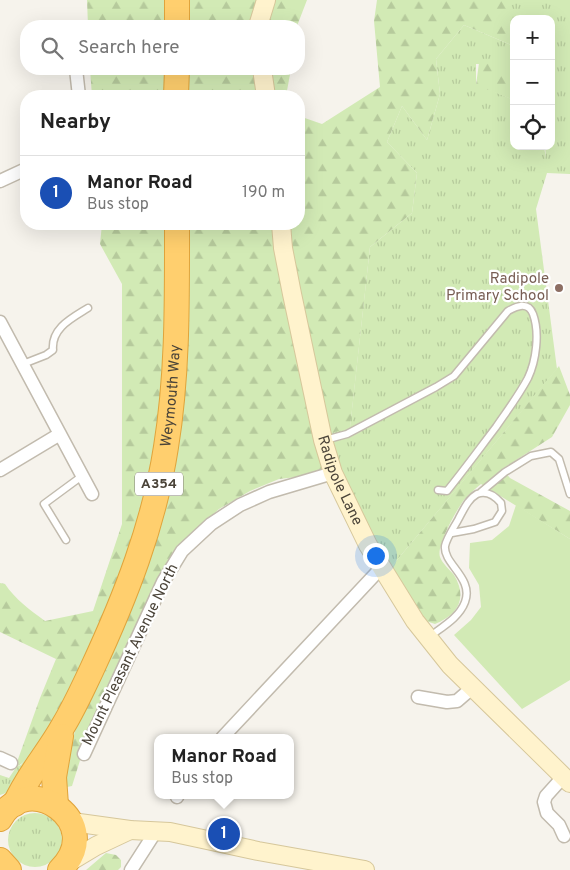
<!DOCTYPE html>
<html lang="en">
<head>
<meta charset="utf-8">
<style>
	:root { --surface:#fff; --page:#f6f6f6; --text:#222; --muted:#767676; --line:#e0e0e0; --accent:#fc3f1d }
	body { margin:0; font-family:Overpass,sans-serif; background:var(--page); color:var(--text) }
	.controls { position:absolute; right:15px; top:15px; display:grid; overflow:hidden; border-radius:10px; box-shadow:0 5px 20px #0002 }
	.controls button { width:45px; height:45px; display:grid; place-items:center; padding:0; border:0; border-bottom:1px solid var(--line); background:var(--surface); color:var(--text); font:25px sans-serif }
	.you { position:absolute; left:375px; top:555px; width:18px; height:18px; margin:-12px; border:4px solid #fff; border-radius:50%; background:#1a73e8; box-shadow:0 0 0 8px #1a73e833 }
	.badge { display:grid; place-items:center; width:32px; height:32px; border-radius:50%; background:var(--accent); color:#fff; font-size:16px; font-weight:700 }
	.pin { position:absolute; translate:-50% -50%; border:2px solid #fff; box-shadow:0 1px 5px #0006 }
	.popup { position:absolute; left:154px; top:734px; width:140px; height:65px; box-sizing:border-box; display:grid; place-content:center; border-radius:10px; background:var(--surface); filter:drop-shadow(0 1px 4px #0005); font-size:16px; white-space:nowrap; color:var(--muted) }
	.popup b { font-size:19px; color:var(--text) }
	.popup::after { content:''; position:absolute; left:50%; top:100%; margin-left:-10px; border:10px solid transparent; border-top-color:var(--surface) }
	.list { margin:0; padding:0; list-style:none }
	h2 { display:flex; justify-content:space-between; align-items:center; height:65px; margin:0; padding:0 20px; font-size:21px }
	h2 small { font-size:16px; font-weight:400; color:var(--muted) }
	.list li { display:grid; grid-template-columns:32px 1fr auto; gap:15px; align-items:center; box-sizing:border-box; height:75px; padding:0 20px; border-top:1px solid var(--line) }
	.list b { display:block; font-size:19px; white-space:nowrap }
	.list p { margin:0; font-size:16px; white-space:nowrap; color:var(--muted) }
	.list em { font-size:16px; font-style:normal; color:var(--muted) }
	.icon { flex:none; width:28px; height:28px; fill:none; stroke:currentColor; stroke-width:2; stroke-linecap:round; stroke-linejoin:round }
	.map { position:relative; flex:none; width:570px; height:870px; overflow:hidden }
	.search { position:absolute; background:var(--surface); box-shadow:0 5px 20px #0002; left:20px; top:20px; width:285px; height:55px; display:flex; align-items:center; gap:12px; box-sizing:border-box; padding:0 18px; border-radius:20px; color:var(--muted); font-size:19px }
	.panel { position:absolute; background:var(--surface); box-shadow:0 5px 20px #0002; left:20px; top:90px; width:285px; height:140px; border-radius:20px }
	.map>svg:first-child { display:block }
</style>
</head>
<body>
<div class="map">
<svg width="570" height="870" viewBox="0 0 570 870">
	<defs>
		<pattern id="grass-tufts" width="24" height="20" patternUnits="userSpaceOnUse" patternTransform="scale(1.25)"><rect width="24" height="20" fill="#d2eab5"/><path d="M3 7l-1-3M5 7V3M7 7l1-3M15 17l-1-3M17 17v-4M19 17l1-3" fill="none" stroke="#b6ca9c"/></pattern>
		<pattern id="forest-firs" width="22" height="20" patternUnits="userSpaceOnUse" patternTransform="scale(1.25)"><rect width="22" height="20" fill="#d2eab5"/><path d="M5 1l3.5 6h-7zM16 11l3.5 6h-7z" fill="#b6ca9c"/></pattern>
	</defs>
	<rect width="100%" height="100%" fill="#f6f3ec"/>
	<path fill="url(#grass-tufts)" d="M 499,0 L 570,0 L 570,174 L 547,173 L 536,209 L 557,369 L 392,566 L 352,501 L 337,471 L 331,433 L 350,427 L 370,247 L 412,213 L 417,173 L 387,142 L 402,106 L 427,140 L 440,94 L 436,59 L 464,25 L 511,45 L 514,55 L 514,64 L 476,64 L 476,84 L 514,100 L 514,146 L 544,146 L 546,159 L 545,146 L 551,146 L 551,19 L 514,19 Z
		M 78,675 L 54,723 L 9,792 L 0,795 L 0,775 L 9,778 L 17,766 L 21,765 L 50,724 Z
		M8 840a27 27 0 1 1 54 0a27 27 0 1 1-54 0Z"/>
	<path fill="url(#forest-firs)" d="M 87,0 L 307,0 L 297,26 L 88,26 Z
		M 377,0 L 502,0 L 515,19 L 514,55 L 511,45 L 464,25 L 436,59 L 440,94 L 427,140 L 402,106 L 387,142 L 417,173 L 412,213 L 370,247 L 350,428 L 331,433 L 333,473 L 279,479 L 250,491 L 219,509 L 177,548 L 82,754 L 72,786 L 67,787 L 64,784 C 67,747 81,713 94,680 L 78,675 C 69,692 33,762 17,766 L 17,762 L 40,698 L 56,659 L 0,632 L 0,583 L 5,584 C 15,599 30,610 45,621 L 93,611 L 122,524 L 122,284 L 100,244 L 102,224 L 299,224 L 299,116 L 322,124 L 380,87 L 374,21 Z
		M 479,63 L 514,64 L 514,100 L 476,85 Z
		M 90,69 L 291,69 L 286,96 L 92,96 Z
		M 559,366 L 570,395 L 570,405 L 552,437 L 502,469 L 510,478 L 570,511 L 570,539 L 481,484 C 475,489 469,494 464,500 C 457,509 436,546 440,557 C 442,563 450,570 454,575 C 468,598 458,615 435,624 L 426,621 L 392,566 Z
		M 106,853 L 116,855 L 121,860 L 121,867 L 118,870 L 86,870 Z"/>
	<path fill="#d2eab5" d="M 516,505 L 570,539 L 570,680 L 522,709 L 454,635 L 471,620 L 481,607 L 479,585 L 469,568 L 470,543 L 492,540 L 509,526 Z"/>
	<g fill="none" stroke-linecap="round" stroke-linejoin="round">
		<g stroke="#c2bbae" stroke-width="9">
			<path id="lane" d="M 23,364 L 46,355 L 53,350 C 51,328 72,318 88,308
				M 325,440 L 347,434 L 436,387 L 454,376 L 508,311 C 517,306 528,301 533,314 C 540,333 536,361 528,378 C 519,395 507,411 496,427 C 480,448 464,470 447,491 L 438,490
				M 481,492 L 505,472 L 531,456 L 551,452 L 559,459 L 570,494
				M 66,540 L 44,504 L 82,476
				M 429,637 C 442,627 459,618 465,602 C 474,578 443,564 445,546 C 447,537 455,526 459,518 C 464,509 468,499 477,494 C 487,490 495,496 501,503 L 502,511 L 495,522 L 474,529 L 452,533"/>
		</g>
		<g stroke="#c2bbae" stroke-width="15">
			<path id="street" d="M 76,69 L 79,96
				M 0,181 L 26,169
				M 0,322 L 92,494
				M 0,470 L 60,434
				M 418,697 L 447,702 L 457,701 L 472,688
				M 222,738 L 381,568
				M 84,754 L 163,582 L 182,551 L 211,524 L 240,505 L 269,492 L 333,473
				M 0,758 L 11,763
				M 564,776 L 546,796 L 544,802 L 547,813 L 559,825 L 564,836
				M 177,797 L 178,795
				M 131,870 L 156,831"/>
		</g>
		<g stroke="#d6c79b" stroke-width="20">
			<g id="secondary">
				<path d="M 258,26 L 266,0"/>
				<path d="M 262,69 L 266,96"/>
				<path id="s1" d="M 281,224 L 283,248 L 292,294 L 323,440 L 333,473 L 368,545 L 415,621 L 450,665 L 570,783"/>
				<path d="M 72,822 L 130,830 L 170,832 L 258,851 L 365,870"/>
				<path d="M 66,864 L 96,846 L 130,830"/>
			</g>
		</g>
		<g stroke="#e0a43c" stroke-width="26">
			<g id="highway">
				<path d="M 177,26 L 177,0"/>
				<path d="M 176,96 L 177,69"/>
				<path id="s2" d="M 15,804 C 27,776 48,753 63,726 C 74,708 83,688 92,669 C 125,598 154,525 166,447 C 178,373 177,298 177,224"/>
				<path d="M 56,805 L 54,777 L 61,736"/>
				<path d="M 0,819 C 27,768 108,823 60,870"/>
				<path d="M 0,860 L 9,870"/>
			</g>
		</g>
		<use href="#lane" stroke="#fff" stroke-width="6"/>
		<use href="#street" stroke="#fff" stroke-width="12"/>
		<use href="#secondary" stroke="#fff3cd" stroke-width="18"/>
		<use href="#highway" stroke="#ffcf6e" stroke-width="24"/>
	</g>
	<circle fill="#8d6e63" stroke="#fff" stroke-width="2" cx="559" cy="288" r="5"/>
	<g text-anchor="middle" dominant-baseline="central" stroke-width="4.5" stroke-linejoin="round" paint-order="stroke">
		<rect fill="#fff" stroke="#817c74" stroke-width="1" x="135" y="472.5" width="48" height="23" rx="4"/>
		<g font-size="14" font-weight="bold" fill="#4b4439">
			<text x="159" y="484">A354</text>
		</g>
		<g font-size="15" fill="#785e54" stroke="#fff" text-anchor="end">
			<text x="549" y="279">Radipole<tspan x="549" dy="17">Primary School</tspan></text>
		</g>
		<g font-size="15" fill="#4b4439" stroke="#fff">
			<text stroke="none"><textPath href="#s2" startOffset="442">Weymouth Way</textPath></text>
			<text stroke="none"><textPath href="#s1" startOffset="264">Radipole Lane</textPath></text>
			<text transform="translate(131 655) rotate(-64)">Mount Pleasant Avenue North</text>
		</g>
	</g>
</svg>
<div class="controls">
<button>+</button>
<button>−</button>
<button><svg class="icon" aria-label="locate" viewBox="0 0 24 24"><circle cx="12" cy="12" r="6"/><path d="M12 2v4M12 18v4M2 12h4M18 12h4"/></svg></button>
</div>
<div class="you"></div>
<div class="pin badge" style="left:224px;top:834px;background:#1a4fb4">1</div>
<div class="popup"><b>Manor Road</b>Bus stop</div>
<div class="search"><svg class="icon" aria-label="search" viewBox="0 0 24 24"><circle cx="10" cy="10" r="6"/><path d="M15 15l6 6"/></svg>Search here</div>
<section class="panel">
<h2>Nearby<small></small></h2>
<ul class="list">
<li><span class="badge" style="background:#1a4fb4">1</span><div><b>Manor Road</b><p>Bus stop</p></div><em>190 m</em></li>
</ul>
</section>
</div>
</body>
</html>
